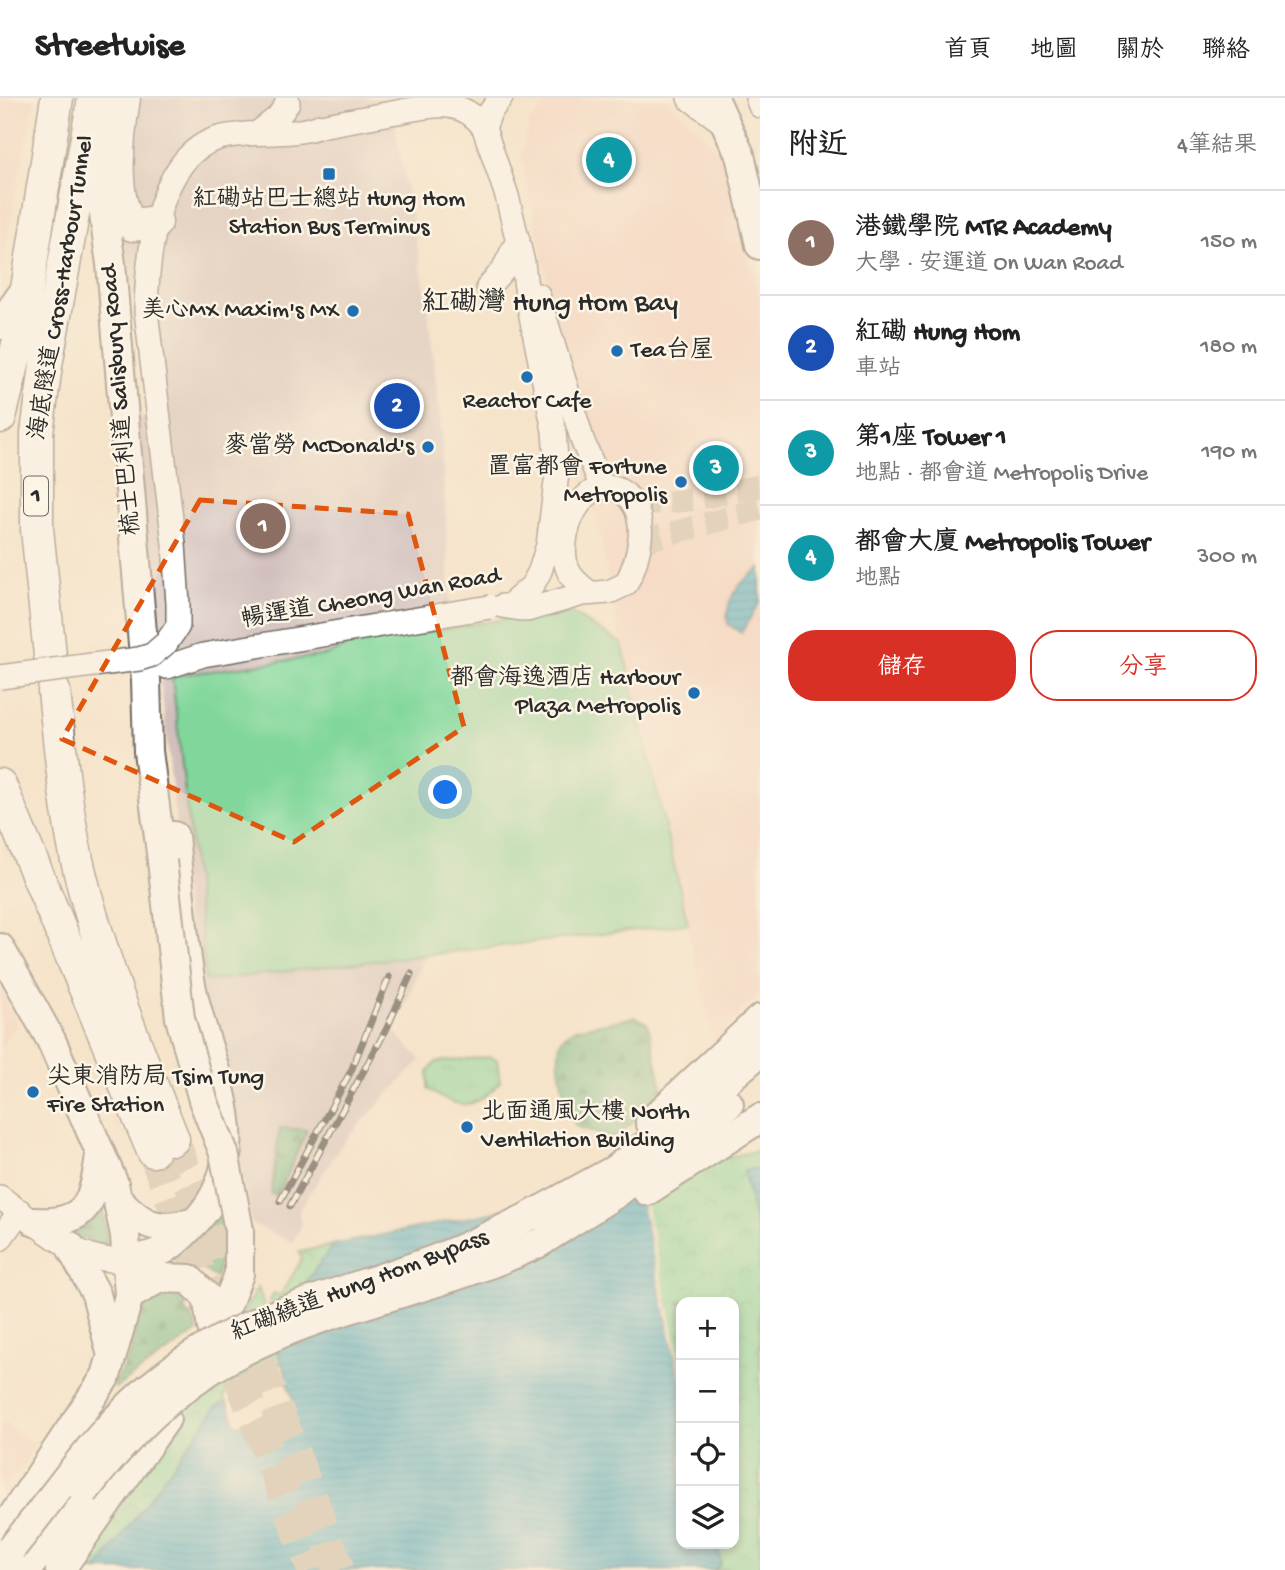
<!DOCTYPE html>
<html lang="zh-TW">
<head>
<meta charset="utf-8">
<style>
	:root { --surface:#fff; --page:#f2f2f2; --text:#222; --muted:#767676; --line:#e0e0e0; --accent:#d93025 }
	body { margin:0; font-family:"Gochi Hand","LXGW WenKai TC",sans-serif; background:var(--page); color:var(--text) }
	.controls { position:absolute; right:21px; bottom:21px; display:grid; overflow:hidden; border-radius:14px; box-shadow:0 4px 10px #0003 }
	.controls button { width:63px; height:63px; display:grid; place-items:center; padding:0; border:0; border-bottom:2px solid var(--line); background:var(--surface); color:var(--text); font:35px sans-serif }
	.you { position:absolute; left:446px; top:695px; width:24px; height:24px; margin:-18px; border:5px solid #fff; border-radius:50%; background:#1a73e8; box-shadow:0 0 0 10px #1a73e833 }
	.badge { display:grid; place-items:center; width:46px; height:46px; border-radius:50%; background:var(--accent); color:#fff; font-size:23px; font-weight:700 }
	.pin { position:absolute; translate:-50% -50%; border:4px solid #fff; box-shadow:0 2px 7px #0006 }
	.list { margin:0; padding:0; list-style:none }
	h2 { display:flex; justify-content:space-between; align-items:center; height:91px; margin:0; padding:0 28px; font-size:30px }
	h2 small { font-size:23px; font-weight:400; color:var(--muted) }
	.list li { display:grid; grid-template-columns:46px 1fr auto; gap:21px; align-items:center; box-sizing:border-box; height:105px; padding:0 28px; border-top:2px solid var(--line) }
	.list b { display:block; font-size:26px; white-space:nowrap }
	.list p { margin:0; font-size:23px; white-space:nowrap; color:var(--muted) }
	.list em { font-size:23px; font-style:normal; color:var(--muted) }
	.actions { display:flex; gap:14px; padding:21px 28px }
	.actions a { flex:1; padding:16px 0; border:2px solid var(--accent); border-radius:28px; text-align:center; font-size:24px; color:var(--accent) }
	.actions .main { background:var(--accent); color:#fff }
	.icon { flex:none; width:38px; height:38px; fill:none; stroke:currentColor; stroke-width:2; stroke-linecap:round; stroke-linejoin:round }
	.map { position:relative; flex:none; width:760px; height:1472px; overflow:hidden }
	header { display:flex; align-items:center; gap:42px; box-sizing:border-box; height:98px; padding:0 35px; background:var(--surface); border-bottom:2px solid var(--line) }
	header strong { font-size:33px }
	nav { display:flex; gap:38px; margin-inline-start:auto; font-size:24px }
	main { display:flex }
	aside { flex:1; background:var(--surface) }
	.map>svg:first-child { display:block }
</style>
</head>
<body>
<header>
<strong>Streetwise</strong>
<nav><a>首頁</a><a>地圖</a><a>關於</a><a>聯絡</a></nav>
</header>
<main>
<div class="map">
<svg width="760" height="1472" viewBox="0 0 760 1472">
	<defs>
		<pattern id="grass-tufts" width="24" height="20" patternUnits="userSpaceOnUse" patternTransform="scale(1.75)"><rect width="24" height="20" fill="#81d79b"/><path d="M3 7l-1-3M5 7V3M7 7l1-3M15 17l-1-3M17 17v-4M19 17l1-3" fill="none" stroke="#70b986"/></pattern>
		<pattern id="forest-firs" width="22" height="20" patternUnits="userSpaceOnUse" patternTransform="scale(1.75)"><rect width="22" height="20" fill="#68b883"/><path d="M5 1l3.5 6h-7zM16 11l3.5 6h-7z" fill="#56966b"/></pattern>
		<pattern id="park-crowns" width="20" height="18" patternUnits="userSpaceOnUse" patternTransform="scale(1.75)"><rect width="20" height="18" fill="#81d79b"/><path d="M2 6a3 3 0 1 1 6 0M12 15a3 3 0 1 1 6 0" fill="none" stroke="#70b986"/></pattern>
		<pattern id="water-rules" width="6" height="5" patternUnits="userSpaceOnUse" patternTransform="scale(1.75)"><rect width="6" height="5" fill="#47aec6"/><path d="M0 2.5h6" fill="none" stroke="#3b8ea1"/></pattern>
	</defs>
	<rect width="100%" height="100%" fill="#fcf5e5"/>
	<filter id="ink" filterUnits="userSpaceOnUse"><feTurbulence type="fractalNoise" baseFrequency=".0143" numOctaves="2"/><feDisplacementMap in="SourceGraphic" scale="14" xChannelSelector="R" yChannelSelector="G"/><feConvolveMatrix kernelMatrix="1 2 1 2 8 2 1 2 1" color-interpolation-filters="sRGB"/></filter>
	<filter id="wash" filterUnits="userSpaceOnUse"><feTurbulence type="fractalNoise" baseFrequency=".00686" numOctaves="4" result="noise"/><feDisplacementMap in="SourceGraphic" scale="28" xChannelSelector="R" yChannelSelector="G"/><feGaussianBlur stdDeviation="1.57" result="paint"/><feColorMatrix in="noise" values="0 0 0 0 0 0 0 0 0 0 0 0 0 0 0 0 0 1.4 0 .05"/><feComposite in="paint" operator="in"/></filter>
	<g filter="url(#wash)">
		<rect width="100%" height="100%" fill="#f6e4ca"/>
		<path fill="#f5d2c2" d="M 0,0 L 34,0 L 0,178 Z
			M 551,0 L 667,0 L 728,62 L 760,206 L 760,894 L 714,944 L 622,546 L 521,56 L 529,25 Z
			M 0,889 L 18,926 L 0,950 Z
			M 0,1322 L 35,1348 L 0,1395 Z"/>
		<path fill="#d1bfbd" d="M 136,0 L 390,0 L 427,203 L 441,328 L 454,574 L 447,790 L 425,858 L 394,933 L 421,962 L 344,1043 L 299,1112 L 301,1129 L 293,1144 L 251,1125 L 231,1012 L 193,883 L 132,321 L 150,319 L 138,225 L 109,65 Z"/>
		<path fill="url(#grass-tufts)" stroke="#568163" stroke-width="2" d="M 491,959 L 497,962 L 500,984 C 475,1012 458,1013 428,991 L 428,974 L 436,964 Z"/>
		<path fill="url(#forest-firs)" stroke="#4a7257" stroke-width="2" d="M 635,919 L 648,926 L 664,998 L 613,1041 L 576,1028 C 566,1012 557,971 559,952 C 559,941 566,936 575,931 Z
			M 280,1030 L 307,1032 L 278,1098 L 271,1096 Z
			M 223,1104 L 226,1134 L 216,1180 L 186,1161 L 172,1160 Z
			M 102,1109 L 109,1149 L 69,1136 L 84,1129 Z
			M 159,1188 L 190,1195 L 184,1213 L 191,1218 L 198,1233 L 115,1290 L 114,1286 L 130,1257 L 140,1204 Z"/>
		<path fill="url(#park-crowns)" stroke="#568163" stroke-width="2" d="M 760,1052 L 760,1070 L 744,1073 L 760,1148 L 760,1472 L 714,1472 L 721,1466 L 717,1446 L 734,1446 L 734,1204 L 681,1204 L 681,1284 L 636,1079 Z
			M 333,1147 L 270,1234 L 282,1265 L 233,1284 L 224,1299 L 227,1304 L 217,1308 L 97,1472 L 68,1472 L 185,1313 L 258,1189 L 266,1214 L 273,1211 L 270,1202 L 274,1195 L 280,1198 L 302,1161 L 299,1154 Z"/>
		<path fill="#81d79b" stroke="#568163" stroke-width="2" d="M 565,511 L 622,546 L 688,826 L 206,883 L 172,578 L 328,557 L 348,547 Z"/>
		<path fill="url(#water-rules)" stroke="#396c78" stroke-width="2" d="M 760,470 L 760,504 L 741,535 L 728,526 C 724,499 741,483 760,470 Z
			M 760,1070 L 760,1148 L 744,1073 Z
			M 636,1079 L 681,1284 L 681,1446 L 717,1446 L 721,1466 L 714,1472 L 97,1472 L 217,1308 L 227,1304 L 235,1325 L 240,1327 L 292,1307 L 293,1301 L 284,1277 L 286,1276 L 270,1234 L 333,1147 L 490,1115 Z"/>
		<path fill="#f6e4ca" d="M 640,1078 L 681,1268 L 681,1284 L 636,1079 Z"/>
	</g>
	<g filter="url(#ink)">
		<g fill="none" stroke-linecap="round" stroke-linejoin="round">
			<path stroke="#cdbfaa" stroke-width="23" stroke-dasharray="23 11" stroke-linecap="butt" d="M 635,407 L 690,402 L 760,388
				M 640,444 L 760,411"/>
			<path stroke="#cdbfaa" stroke-width="32" stroke-dasharray="32 16" stroke-linecap="butt" d="M 173,1041 L 339,1472
				M 153,1053 L 313,1472"/>
			<g stroke="#726c63" stroke-width="26">
				<path id="minor" d="M 689,0 L 726,27
					M 757,0 L 760,8
					M 403,13 C 434,7 463,0 484,30 L 507,98 L 523,165 L 527,198 L 554,333 L 557,376 L 548,447 L 540,473 L 532,488 L 509,508
					M 484,30 L 490,14 L 501,0
					M 259,34 L 278,19 L 288,5 L 287,0
					M 488,189 L 503,172 L 518,142
					M 538,197 L 583,344 L 602,389
					M 502,508 L 527,512 L 583,496 L 609,494 L 626,486 C 639,461 651,418 625,396 C 619,391 609,387 600,390 C 572,399 557,446 568,472 C 572,482 582,489 590,495
					M 166,545 L 178,528 L 178,506 L 174,446 L 146,213 C 147,160 157,57 219,40 C 253,31 288,40 320,28
					M 167,569 L 203,557 L 375,528
					M 0,1099 C 36,1125 79,1167 126,1162
					M 0,1141 L 20,1113"/>
			</g>
			<g stroke="#726c63" stroke-width="32">
				<path id="major" d="M 714,0 L 740,57 L 760,147
					M 92,32 L 111,166 L 146,582 L 148,653 L 162,763
					M 0,227 L 25,192
					M 0,850 L 51,942 L 114,1086 L 125,1137 L 129,1198 L 106,1278 L 0,1437
					M 650,1024 L 760,921
					M 647,1093 L 760,1020
					M 119,1102 C 144,1129 159,1134 195,1124
					M 530,1118 L 614,1072 L 698,1007 L 760,954
					M 35,1124 C 87,1127 94,1103 100,1057
					M 539,1145 L 617,1095 L 729,1006
					M 70,1148 L 96,1196 L 111,1254
					M 126,1162 C 163,1159 173,1147 197,1122 C 263,1050 203,961 190,881 C 182,834 179,785 174,738
					M 129,1198 L 159,1180 L 189,1181 L 207,1199 L 212,1229
					M 218,1229 L 239,1176 L 239,1132
					M 0,1467 L 12,1450
					M 27,1472 L 84,1394
					M 60,1472 L 166,1321"/>
			</g>
			<g stroke="#726c63" stroke-width="35">
				<path id="highway" d="M 124,0 C 119,30 109,106 133,127 L 156,124
					M 0,319 L 19,242 L 57,0
					M 51,567 L 37,431 L 37,335 L 46,267 L 94,0
					M 54,593 C 60,649 65,707 77,762 C 99,858 137,950 173,1041
					M 0,687 L 153,1053"/>
			</g>
			<use href="#minor" stroke="#fff" stroke-width="23"/>
			<use href="#major" stroke="#fff" stroke-width="28"/>
			<use href="#highway" stroke="#fff" stroke-width="32"/>
			<g stroke="#2b2b2b" stroke-width="7">
				<path id="rail" d="M 280,1103 L 351,973 L 389,879
					M 290,1108 L 387,930 L 411,876"/>
			</g>
			<use href="#rail" stroke="#fcf5e5" stroke-width="4.5" stroke-dasharray="13" stroke-linecap="butt"/>
			<g stroke="#726c63" stroke-width="26" stroke-linecap="butt">
				<path id="minor-bridge" d="M 320,28 L 403,13
					M 375,528 L 490,509
					M 0,579 L 139,561 L 152,557 L 166,545"/>
			</g>
			<g stroke="#726c63" stroke-width="32" stroke-linecap="butt">
				<path id="major-bridge" d="M 162,763 L 180,920 L 203,1002 L 224,1055 L 239,1132
					M 84,1394 C 126,1339 174,1290 236,1257 C 330,1206 442,1192 539,1145
					M 12,1450 C 59,1392 102,1325 162,1279 C 246,1214 342,1196 438,1160 C 470,1148 500,1133 530,1118"/>
			</g>
			<use href="#minor-bridge" stroke="#fff" stroke-width="23"/>
			<use href="#major-bridge" stroke="#fff" stroke-width="28"/>
		</g>
	</g>
	<path d="M0 0H760V1472H0ZM 200,402 L 408,416 L 464,629 L 294,744 L 62,641 Z" fill="#f6e4ca" fill-opacity=".55" fill-rule="evenodd"/>
	<path fill="none" stroke="#df570e" stroke-width="5" stroke-dasharray="14 9" stroke-linejoin="round" d="M 200,402 L 408,416 L 464,629 L 294,744 L 62,641 Z"/>
	<g fill="#1f6fb2" stroke="#fcf5e5" stroke-width="2.5">
		<rect x="322" y="69" width="14" height="14" rx="3.5"/>
		<circle cx="353" cy="213" r="7"/>
		<circle cx="617" cy="253" r="7"/>
		<circle cx="527" cy="279" r="7"/>
		<circle cx="428" cy="349" r="7"/>
		<circle cx="681" cy="384" r="7"/>
		<circle cx="694" cy="595" r="7"/>
		<circle cx="33" cy="994" r="7"/>
		<circle cx="467" cy="1029" r="7"/>
	</g>
	<g text-anchor="middle" dominant-baseline="central" stroke-width="5" stroke-linejoin="round" paint-order="stroke">
		<rect fill="#fcf5e5" stroke="#6a6863" stroke-width="2" x="24" y="378.5" width="24" height="39" rx="5"/>
		<g font-size="23" font-weight="bold" fill="#2b2b2b">
			<text x="36" y="398">1</text>
		</g>
		<g font-size="24" fill="#2b2b2b" stroke="#fcf5e5" text-anchor="end">
			<text x="329" y="102" text-anchor="middle">紅磡站巴士總站 Hung Hom<tspan x="329" dy="28">Station Bus Terminus</tspan></text>
			<text x="339" y="213">美心MX Maxim's MX</text>
			<text x="631" y="253" text-anchor="start">Tea台屋</text>
			<text x="527" y="304" text-anchor="middle">Reactor Cafe</text>
			<text x="414" y="349">麥當勞 McDonald's</text>
			<text x="667" y="370">置富都會 Fortune<tspan x="667" dy="28">Metropolis</tspan></text>
			<text x="680" y="581">都會海逸酒店 Harbour<tspan x="680" dy="28">Plaza Metropolis</tspan></text>
			<text x="47" y="980" text-anchor="start">尖東消防局 Tsim Tung<tspan x="47" dy="28">Fire Station</tspan></text>
			<text x="481" y="1015" text-anchor="start">北面通風大樓 North<tspan x="481" dy="28">Ventilation Building</tspan></text>
		</g>
		<g font-size="24" fill="#2b2b2b" stroke="#fcf5e5">
			<text transform="translate(63 190) rotate(-81)">海底隧道 Cross-Harbour Tunnel</text>
			<text transform="translate(122 302) rotate(-95)">梳士巴利道 Salisbury Road</text>
			<text transform="translate(371 501) rotate(-10)">暢運道 Cheong Wan Road</text>
			<text transform="translate(360 1188) rotate(-21)">紅磡繞道 Hung Hom Bypass</text>
		</g>
		<g font-size="28" fill="#2b2b2b" stroke="#fcf5e5">
			<text x="550" y="206">紅磡灣 Hung Hom Bay</text>
		</g>
	</g>
</svg>
<div class="controls">
<button>+</button>
<button>−</button>
<button><svg class="icon" aria-label="locate" viewBox="0 0 24 24"><circle cx="12" cy="12" r="6"/><path d="M12 2v4M12 18v4M2 12h4M18 12h4"/></svg></button>
<button><svg class="icon" aria-label="layers" viewBox="0 0 24 24"><path d="M12 4l9 5-9 5-9-5zM3 14l9 5 9-5"/></svg></button>
</div>
<div class="you"></div>
<div class="pin badge" style="left:263px;top:428px;background:#8d6e63">1</div>
<div class="pin badge" style="left:397px;top:308px;background:#1a4fb4">2</div>
<div class="pin badge" style="left:716px;top:370px;background:#0f9aa8">3</div>
<div class="pin badge" style="left:609px;top:62px;background:#0f9aa8">4</div>
</div>
<aside>
<h2>附近<small>4筆結果</small></h2>
<ul class="list">
<li><span class="badge" style="background:#8d6e63">1</span><div><b>港鐵學院 MTR Academy</b><p>大學 · 安運道 On Wan Road</p></div><em>150 m</em></li>
<li><span class="badge" style="background:#1a4fb4">2</span><div><b>紅磡 Hung Hom</b><p>車站</p></div><em>180 m</em></li>
<li><span class="badge" style="background:#0f9aa8">3</span><div><b>第1座 Tower 1</b><p>地點 · 都會道 Metropolis Drive</p></div><em>190 m</em></li>
<li><span class="badge" style="background:#0f9aa8">4</span><div><b>都會大廈 Metropolis Tower</b><p>地點</p></div><em>300 m</em></li>
</ul>
<div class="actions"><a class="main">儲存</a><a>分享</a></div>
</aside>
</main>
</body>
</html>
